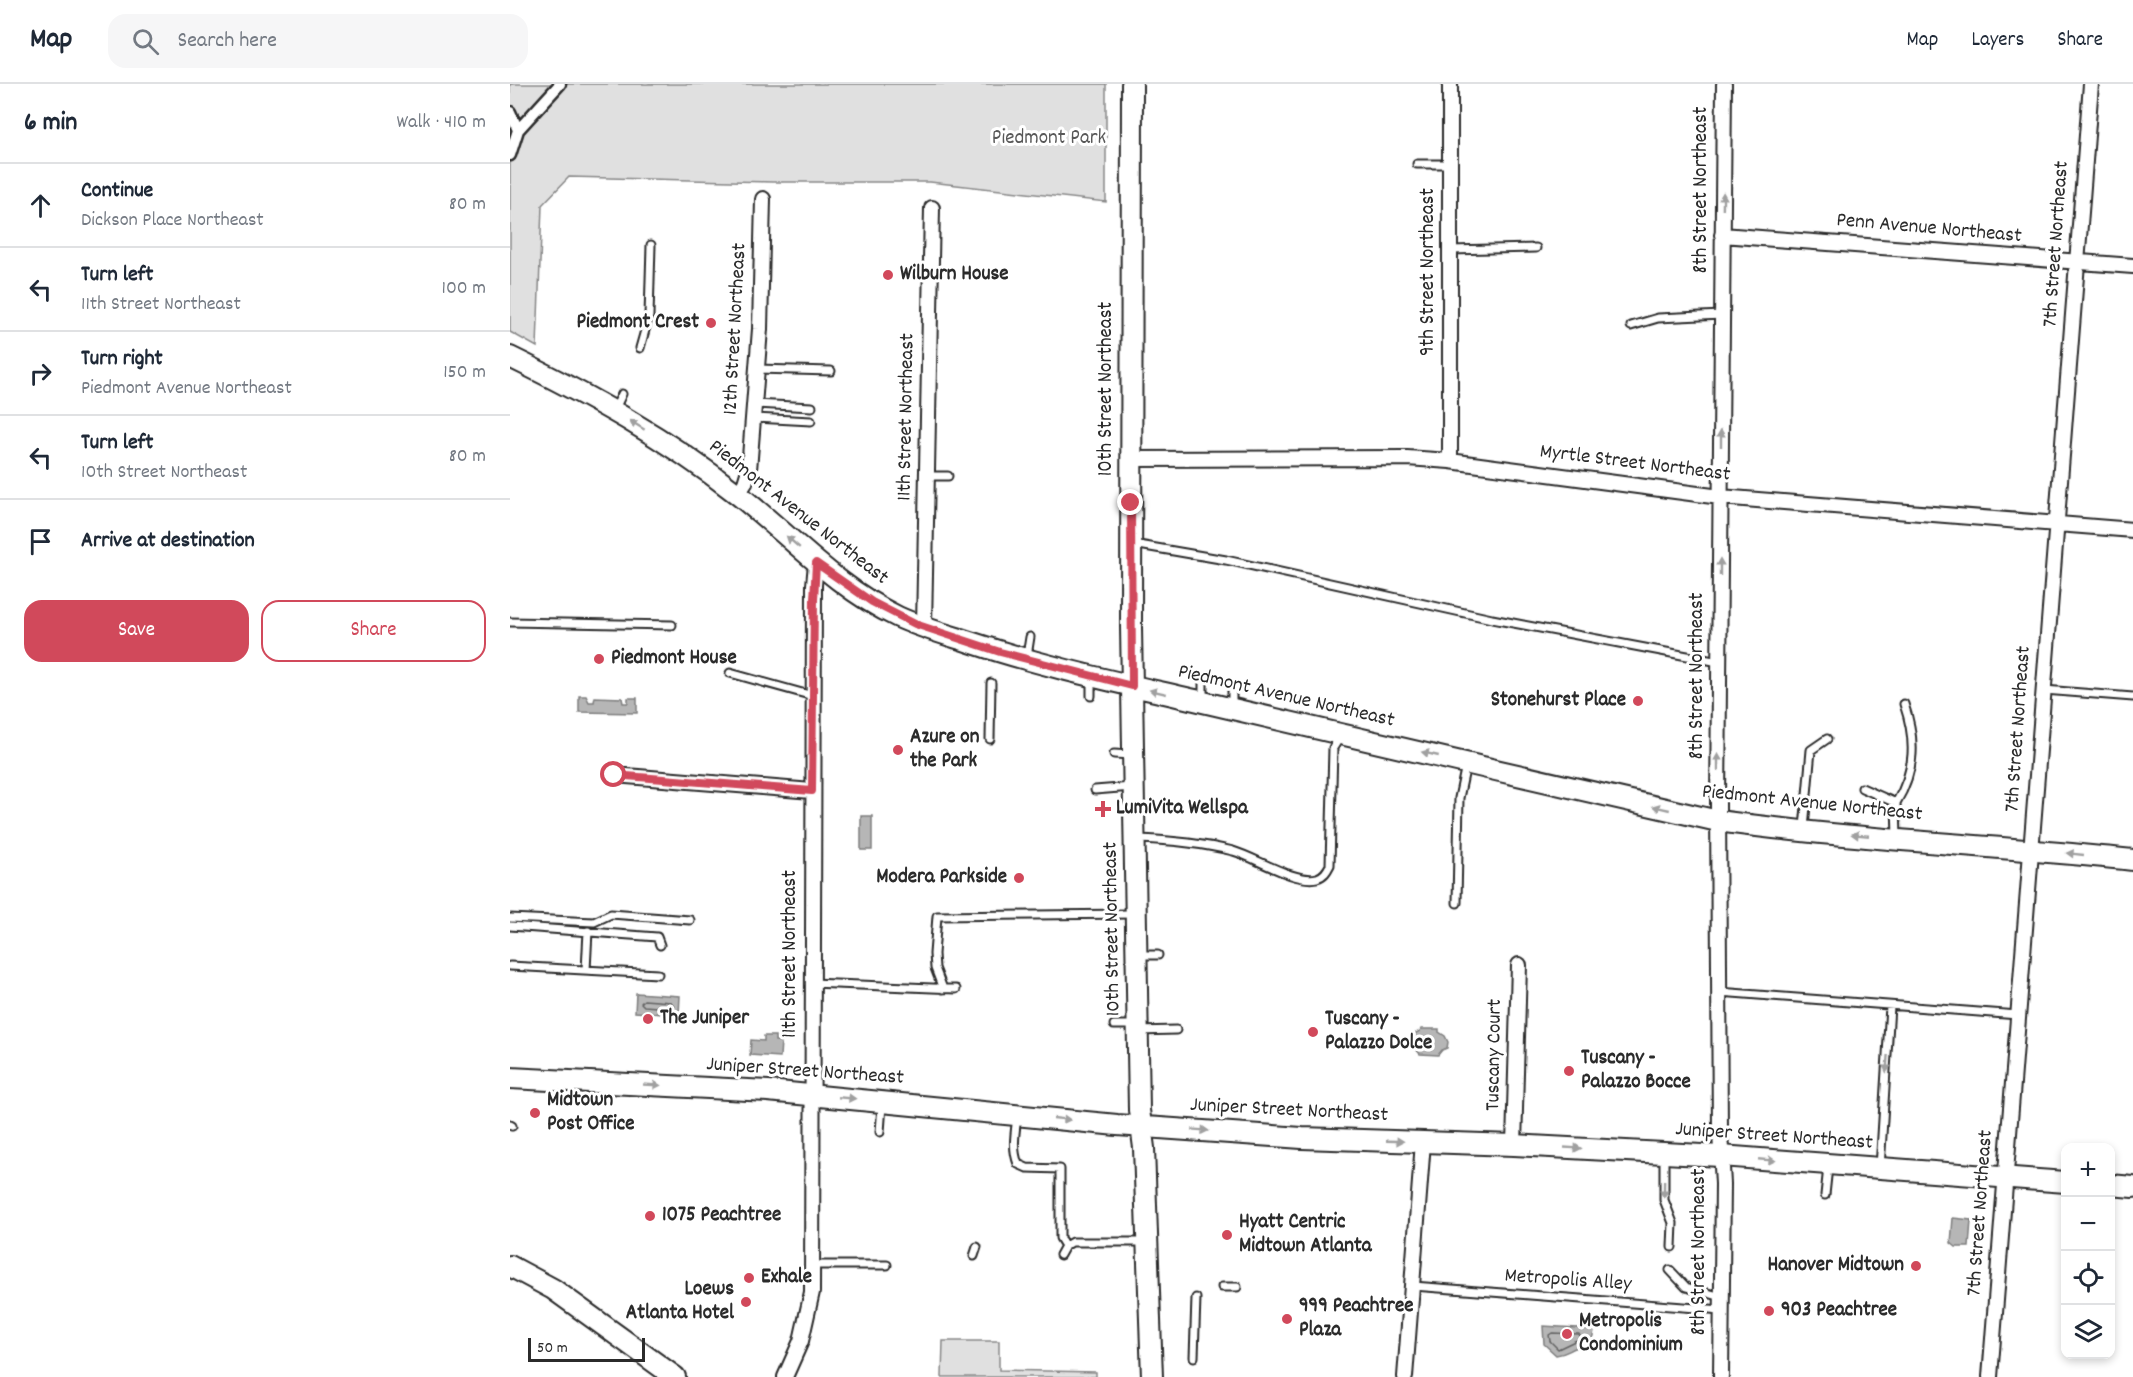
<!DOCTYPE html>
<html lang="en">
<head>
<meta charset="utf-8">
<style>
	:root { --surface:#fff; --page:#f6f6f7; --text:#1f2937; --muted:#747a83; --line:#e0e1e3; --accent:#d1495b }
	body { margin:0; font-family:Dekko,sans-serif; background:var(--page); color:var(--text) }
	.controls { position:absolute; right:18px; bottom:18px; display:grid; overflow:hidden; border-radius:12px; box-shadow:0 3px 9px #0003 }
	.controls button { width:54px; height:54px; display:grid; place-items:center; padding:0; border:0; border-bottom:2px solid var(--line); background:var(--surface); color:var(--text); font:30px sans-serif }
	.scale { position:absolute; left:18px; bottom:15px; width:117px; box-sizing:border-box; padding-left:6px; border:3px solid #2b2b2b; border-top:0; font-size:16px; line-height:21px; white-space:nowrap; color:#2b2b2b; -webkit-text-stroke:4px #fff; paint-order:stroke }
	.stop { position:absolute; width:18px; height:18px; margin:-14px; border:4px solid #d1495b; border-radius:50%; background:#fff }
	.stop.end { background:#d1495b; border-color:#fff; box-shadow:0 2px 6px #0008 }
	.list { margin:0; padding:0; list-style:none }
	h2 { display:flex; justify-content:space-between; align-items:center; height:78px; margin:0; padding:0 24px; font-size:26px }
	h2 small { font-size:20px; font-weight:400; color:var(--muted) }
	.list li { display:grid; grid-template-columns:39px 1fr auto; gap:18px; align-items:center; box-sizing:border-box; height:84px; padding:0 24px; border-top:2px solid var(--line) }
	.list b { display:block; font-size:22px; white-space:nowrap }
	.list p { margin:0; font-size:20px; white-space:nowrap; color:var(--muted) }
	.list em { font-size:20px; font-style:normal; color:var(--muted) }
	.actions { display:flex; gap:12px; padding:18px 24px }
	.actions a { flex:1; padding:14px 0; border:2px solid var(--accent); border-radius:18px; text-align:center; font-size:21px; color:var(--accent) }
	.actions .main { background:var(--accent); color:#fff }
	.icon { flex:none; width:33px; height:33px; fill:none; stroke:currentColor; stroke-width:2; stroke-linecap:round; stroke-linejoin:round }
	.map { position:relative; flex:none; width:1623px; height:1293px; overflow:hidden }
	header { display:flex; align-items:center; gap:36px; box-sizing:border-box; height:84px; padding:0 30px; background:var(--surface); border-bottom:2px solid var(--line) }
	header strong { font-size:28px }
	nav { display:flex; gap:33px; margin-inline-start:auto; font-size:21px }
	.search { width:420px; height:54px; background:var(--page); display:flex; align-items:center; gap:15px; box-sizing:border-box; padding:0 21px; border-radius:18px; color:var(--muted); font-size:22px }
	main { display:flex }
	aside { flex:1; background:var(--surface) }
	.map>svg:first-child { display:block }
</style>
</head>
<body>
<header>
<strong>Map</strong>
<div class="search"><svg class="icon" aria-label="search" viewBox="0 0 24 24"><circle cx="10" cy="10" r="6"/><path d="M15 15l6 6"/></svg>Search here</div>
<nav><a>Map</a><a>Layers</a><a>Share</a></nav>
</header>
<main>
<aside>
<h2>6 min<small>Walk · 410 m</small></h2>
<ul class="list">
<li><svg class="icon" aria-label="ahead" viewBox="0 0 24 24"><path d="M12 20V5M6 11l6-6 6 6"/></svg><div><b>Continue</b><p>Dickson Place Northeast</p></div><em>80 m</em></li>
<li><svg class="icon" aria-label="left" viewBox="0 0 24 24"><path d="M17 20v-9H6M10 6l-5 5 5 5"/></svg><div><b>Turn left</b><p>11th Street Northeast</p></div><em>100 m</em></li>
<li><svg class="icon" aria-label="right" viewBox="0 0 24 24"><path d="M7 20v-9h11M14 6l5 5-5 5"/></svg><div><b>Turn right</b><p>Piedmont Avenue Northeast</p></div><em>150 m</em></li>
<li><svg class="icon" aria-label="left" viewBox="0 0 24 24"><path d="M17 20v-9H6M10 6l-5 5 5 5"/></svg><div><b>Turn left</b><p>10th Street Northeast</p></div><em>80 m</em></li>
<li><svg class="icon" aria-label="arrive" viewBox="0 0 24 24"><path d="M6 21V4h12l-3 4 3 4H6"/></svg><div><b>Arrive at destination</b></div></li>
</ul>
<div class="actions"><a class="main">Save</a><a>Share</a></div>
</aside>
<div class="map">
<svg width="1623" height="1293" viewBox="0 0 1623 1293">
	<rect width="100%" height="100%" fill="#fff"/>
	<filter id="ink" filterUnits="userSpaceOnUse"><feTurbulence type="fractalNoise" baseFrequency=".0167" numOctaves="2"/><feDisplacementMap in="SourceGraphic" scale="12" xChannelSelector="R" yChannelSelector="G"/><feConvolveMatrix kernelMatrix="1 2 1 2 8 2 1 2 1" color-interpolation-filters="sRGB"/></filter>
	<g filter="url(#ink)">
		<path fill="#e0e0e0" stroke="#868686" stroke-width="1.5" d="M 0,0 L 596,0 L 596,118 L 420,98 L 262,98 L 59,93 L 32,121 L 27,263 L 0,248 Z
			M 433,1257 L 489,1257 L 489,1286 L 586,1288 L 586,1293 L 432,1293 Z"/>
		<path fill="#b6b6b6" stroke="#7e7e7e" stroke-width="1.5" d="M 69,612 L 76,612 L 79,618 L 84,618 L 85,613 L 112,614 L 113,619 L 118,619 L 118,614 L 127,614 L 127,629 L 69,628 Z
			M 351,732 L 362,732 L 362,766 L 351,766 Z
			M 126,909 L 170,912 L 169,931 L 125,928 Z
			M 911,945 L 929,945 L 929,948 L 935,952 L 938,958 L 937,964 L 932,966 L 928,971 L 910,970 L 900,958 L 904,950 L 910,947 Z
			M 254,952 L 265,952 L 265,957 L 271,957 L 270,973 L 240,971 L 241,956 L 254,957 Z
			M 1443,1134 L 1461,1136 L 1459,1163 L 1446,1163 L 1441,1159 Z
			M 1033,1242 L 1084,1245 C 1083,1261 1077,1258 1065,1264 C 1058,1267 1055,1270 1046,1271 L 1034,1260 Z"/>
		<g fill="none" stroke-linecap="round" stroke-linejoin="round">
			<path stroke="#636363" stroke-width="1.5" d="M 134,916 L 161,918 L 164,922 L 161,924 L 134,922 L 131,919 Z
				M 1042,1249 L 1069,1250 L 1071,1254 L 1048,1265 L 1040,1257 L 1039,1251 Z"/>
			<g stroke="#2b2b2b" stroke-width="11">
				<path id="service" d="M 907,80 L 940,80
					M 940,166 L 1026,164
					M 1121,242 L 1148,234 L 1212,231
					M 130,264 L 139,232 L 141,161
					M 247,285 L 321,287
					M 244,320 L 302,323
					M 104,327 L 112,310
					M 243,334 L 301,337
					M 417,392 L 438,392
					M 623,460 L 716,476 L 982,535 L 1209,578
					M 0,538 L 162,541
					M 517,572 L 520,553
					M 220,589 L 303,612
					M 722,603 L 722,623
					M 1534,606 L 1623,613
					M 581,612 L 581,594
					M 693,617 L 693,595
					M 480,655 L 481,599
					M 604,670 L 623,671
					M 1352,704 L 1386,719 L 1387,754
					M 585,706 L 622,703
					M 1386,719 C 1406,686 1406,655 1394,620
					M 1294,744 L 1301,666 L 1317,655
					M 626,755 C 655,756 695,760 723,767 C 747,774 784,799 807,794 C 814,792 817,787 820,781 L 823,664 L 830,653
					M 947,819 L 949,714 L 956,681
					M 0,834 L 84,838 L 101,830 L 180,836
					M 0,842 L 147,853 L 150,861
					M 628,871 L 648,871
					M 0,882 L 148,890
					M 76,886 L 78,847
					M 302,899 L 446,905
					M 433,905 L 425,884 L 424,870 L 427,832 L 623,830
					M 1209,908 L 1508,931
					M 604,941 L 626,941
					M 628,947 L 666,946
					M 507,1033 C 505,1049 502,1065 508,1080 L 517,1084 L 550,1085 L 550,1154 L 555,1162
					M 0,1041 L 2,1042
					M 370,1048 L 372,1021
					M 1154,1072 L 1154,1116 L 1163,1139 L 1162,1163
					M 1370,1084 L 1380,922
					M 1315,1111 L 1318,1083
					M 550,1171 L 555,1162 L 562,1158 L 635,1158
					M 464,1172 L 467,1163
					M 302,1181 L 377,1181
					M 1160,1186 L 1176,1203 L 1212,1213
					M 903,1202 L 1212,1226
					M 712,1203 L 727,1203
					M 684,1273 L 686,1214"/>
			</g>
			<g stroke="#2b2b2b" stroke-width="15">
				<path id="pedestrian" d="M 0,28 L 8,46
					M 0,71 L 8,46 L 50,0"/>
			</g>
			<g stroke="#2b2b2b" stroke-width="18">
				<path id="minor" d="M 1212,151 L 1623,182
					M 621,375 L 897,374 L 940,377 L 1210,413 L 1623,446
					M 940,377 L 940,0
					M 228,410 L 235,399 L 239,386 L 250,245 L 253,115
					M 414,543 L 422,124
					M 104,691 L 302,707
					M 1004,1061 L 1009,881
					M 275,1293 L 291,1257 L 302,1208 L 304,501 L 306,479
					M 895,1293 L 913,1058
					M 1211,1293 L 1213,1100 L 1210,1049 L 1208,720 L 1214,0
					M 1480,1293 L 1581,0"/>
			</g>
			<g stroke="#2b2b2b" stroke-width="24">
				<path id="secondary" d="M 622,0 L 621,543 L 629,1026 L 634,1064 L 642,1293
					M 0,273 C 80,312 156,354 226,409 C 280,451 325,503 388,533 C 412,544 438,551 463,559 C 538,584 616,600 693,618 C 865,658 1036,698 1208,737 C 1346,756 1485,761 1623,776
					M 0,994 L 258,1007 L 607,1041 L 792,1054 L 1004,1061 L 1211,1072 L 1556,1098
					M 1600,1101 L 1623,1103
					M 0,1182 L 43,1205 L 165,1293"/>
			</g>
			<use href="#service" stroke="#fff" stroke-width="7"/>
			<use href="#pedestrian" stroke="#fff" stroke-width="10"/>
			<use href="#minor" stroke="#fff" stroke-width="14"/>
			<use href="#secondary" stroke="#fff" stroke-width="20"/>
		</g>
		<defs><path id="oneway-solid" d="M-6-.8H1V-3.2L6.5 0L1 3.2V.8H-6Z" transform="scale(1.5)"/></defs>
		<g fill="#a0a0a0">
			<use href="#oneway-solid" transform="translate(1213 117) rotate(-89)"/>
			<use href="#oneway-solid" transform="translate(127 341) rotate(-148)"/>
			<use href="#oneway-solid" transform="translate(1211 354) rotate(-90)"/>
			<use href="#oneway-solid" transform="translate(283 458) rotate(-139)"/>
			<use href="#oneway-solid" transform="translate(1210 483) rotate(-90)"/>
			<use href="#oneway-solid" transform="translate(648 608) rotate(-167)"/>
			<use href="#oneway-solid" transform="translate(920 670) rotate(-167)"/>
			<use href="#oneway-solid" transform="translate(1208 678) rotate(-90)"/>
			<use href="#oneway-solid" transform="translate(1151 724) rotate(-167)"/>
			<use href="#oneway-solid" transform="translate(1350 751) rotate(-175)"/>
			<use href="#oneway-solid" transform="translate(1565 770) rotate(-174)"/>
			<use href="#oneway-solid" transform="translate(1377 980) rotate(94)"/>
			<use href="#oneway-solid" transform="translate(142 1001) rotate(3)"/>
			<use href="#oneway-solid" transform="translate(337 1014) rotate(5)"/>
			<use href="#oneway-solid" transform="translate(552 1035) rotate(6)"/>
			<use href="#oneway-solid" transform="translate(690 1046) rotate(4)"/>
			<use href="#oneway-solid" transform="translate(885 1057) rotate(2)"/>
			<use href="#oneway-solid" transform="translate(1063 1064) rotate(3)"/>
			<use href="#oneway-solid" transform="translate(1257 1076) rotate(5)"/>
			<use href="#oneway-solid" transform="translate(1154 1105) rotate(91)"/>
		</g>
	</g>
	<g fill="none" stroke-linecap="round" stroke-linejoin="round" filter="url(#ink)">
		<path stroke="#d1495b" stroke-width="8" d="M 104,691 L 302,707 L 304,516 L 306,479 L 362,518 L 405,540 L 490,568 L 622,602 L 621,419"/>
	</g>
	<g fill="#d1495b" stroke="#fff" stroke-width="2">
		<circle cx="378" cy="191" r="6"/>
		<circle cx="201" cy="239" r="6"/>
		<circle cx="89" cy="575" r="6"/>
		<circle cx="1128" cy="617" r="6"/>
		<circle cx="388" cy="666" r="6"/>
		<path d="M590 716h6v6h6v6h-6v6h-6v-6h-6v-6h6z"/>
		<circle cx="509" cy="794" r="6"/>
		<circle cx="138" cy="935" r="6"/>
		<circle cx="803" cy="948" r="6"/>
		<circle cx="1059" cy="987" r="6"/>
		<circle cx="25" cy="1029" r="6"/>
		<circle cx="140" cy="1132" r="6"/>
		<circle cx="717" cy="1151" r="6"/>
		<circle cx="1406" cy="1182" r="6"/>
		<circle cx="239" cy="1194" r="6"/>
		<circle cx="236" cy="1218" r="6"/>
		<circle cx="1259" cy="1227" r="6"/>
		<circle cx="777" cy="1235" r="6"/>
		<circle cx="1057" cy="1250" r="6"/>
	</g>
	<g text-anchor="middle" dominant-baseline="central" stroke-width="6" stroke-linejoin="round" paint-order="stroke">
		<g font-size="21" fill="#585858" stroke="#fff">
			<text x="539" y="55">Piedmont Park</text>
		</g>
		<g font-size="21" fill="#2b2b2b" stroke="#fff">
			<text transform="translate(1192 106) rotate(-90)">8th Street Northeast</text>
			<text transform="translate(1419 145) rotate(5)">Penn Avenue Northeast</text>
			<text transform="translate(1547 160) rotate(-86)">7th Street Northeast</text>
			<text transform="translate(919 188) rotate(-90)">9th Street Northeast</text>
			<text transform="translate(226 245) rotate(-87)">12th Street Northeast</text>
			<text transform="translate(597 305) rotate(-90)">10th Street Northeast</text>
			<text transform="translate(397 333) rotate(-89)">11th Street Northeast</text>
			<text transform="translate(1125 380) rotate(7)">Myrtle Street Northeast</text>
			<text transform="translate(288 429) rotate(38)">Piedmont Avenue Northeast</text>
			<text transform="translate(1188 592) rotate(-90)">8th Street Northeast</text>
			<text transform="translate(776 613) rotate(13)">Piedmont Avenue Northeast</text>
			<text transform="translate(1509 645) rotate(-86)">7th Street Northeast</text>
			<text transform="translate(1302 720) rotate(6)">Piedmont Avenue Northeast</text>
			<text transform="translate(603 845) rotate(-91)">10th Street Northeast</text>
			<text transform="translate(281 870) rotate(-90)">11th Street Northeast</text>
			<text transform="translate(985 971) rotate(-89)">Tuscany Court</text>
			<text transform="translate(295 988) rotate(4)">Juniper Street Northeast</text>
			<text transform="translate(779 1027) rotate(3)">Juniper Street Northeast</text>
			<text transform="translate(1264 1053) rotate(4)">Juniper Street Northeast</text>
			<text transform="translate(1471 1129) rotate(-86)">7th Street Northeast</text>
			<text transform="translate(1190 1168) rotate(-90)">8th Street Northeast</text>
			<text transform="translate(1058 1197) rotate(4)">Metropolis Alley</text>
		</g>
		<g font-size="21" font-weight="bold" fill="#2b2b2b" stroke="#fff" text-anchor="start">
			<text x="390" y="191">Wilburn House</text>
			<text x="189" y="239" text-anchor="end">Piedmont Crest</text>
			<text x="101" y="575">Piedmont House</text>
			<text x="1116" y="617" text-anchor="end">Stonehurst Place</text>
			<text x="400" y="654">Azure on<tspan x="400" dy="24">the Park</tspan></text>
			<text x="606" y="725">LumiVita Wellspa</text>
			<text x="497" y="794" text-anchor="end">Modera Parkside</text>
			<text x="150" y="935">The Juniper</text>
			<text x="815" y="936">Tuscany -<tspan x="815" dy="24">Palazzo Dolce</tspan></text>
			<text x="1071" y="975">Tuscany -<tspan x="1071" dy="24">Palazzo Bocce</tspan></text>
			<text x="37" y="1017">Midtown<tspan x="37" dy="24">Post Office</tspan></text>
			<text x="152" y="1132">1075 Peachtree</text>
			<text x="729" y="1139">Hyatt Centric<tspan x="729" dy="24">Midtown Atlanta</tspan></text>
			<text x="1394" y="1182" text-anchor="end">Hanover Midtown</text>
			<text x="251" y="1194">Exhale</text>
			<text x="224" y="1206" text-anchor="end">Loews<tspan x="224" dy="24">Atlanta Hotel</tspan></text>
			<text x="789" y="1223">999 Peachtree<tspan x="789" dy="24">Plaza</tspan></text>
			<text x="1271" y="1227">903 Peachtree</text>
			<text x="1069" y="1238">Metropolis<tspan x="1069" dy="24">Condominium</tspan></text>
		</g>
	</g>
</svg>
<div class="controls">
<button>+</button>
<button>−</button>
<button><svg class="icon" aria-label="locate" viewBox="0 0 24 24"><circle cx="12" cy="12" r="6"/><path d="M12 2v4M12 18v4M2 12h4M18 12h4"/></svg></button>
<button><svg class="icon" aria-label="layers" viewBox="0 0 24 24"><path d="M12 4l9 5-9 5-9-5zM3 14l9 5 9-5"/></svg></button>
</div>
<div class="scale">50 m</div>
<div class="stop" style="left:104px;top:691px"></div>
<div class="stop end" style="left:621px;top:419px"></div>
</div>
</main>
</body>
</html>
